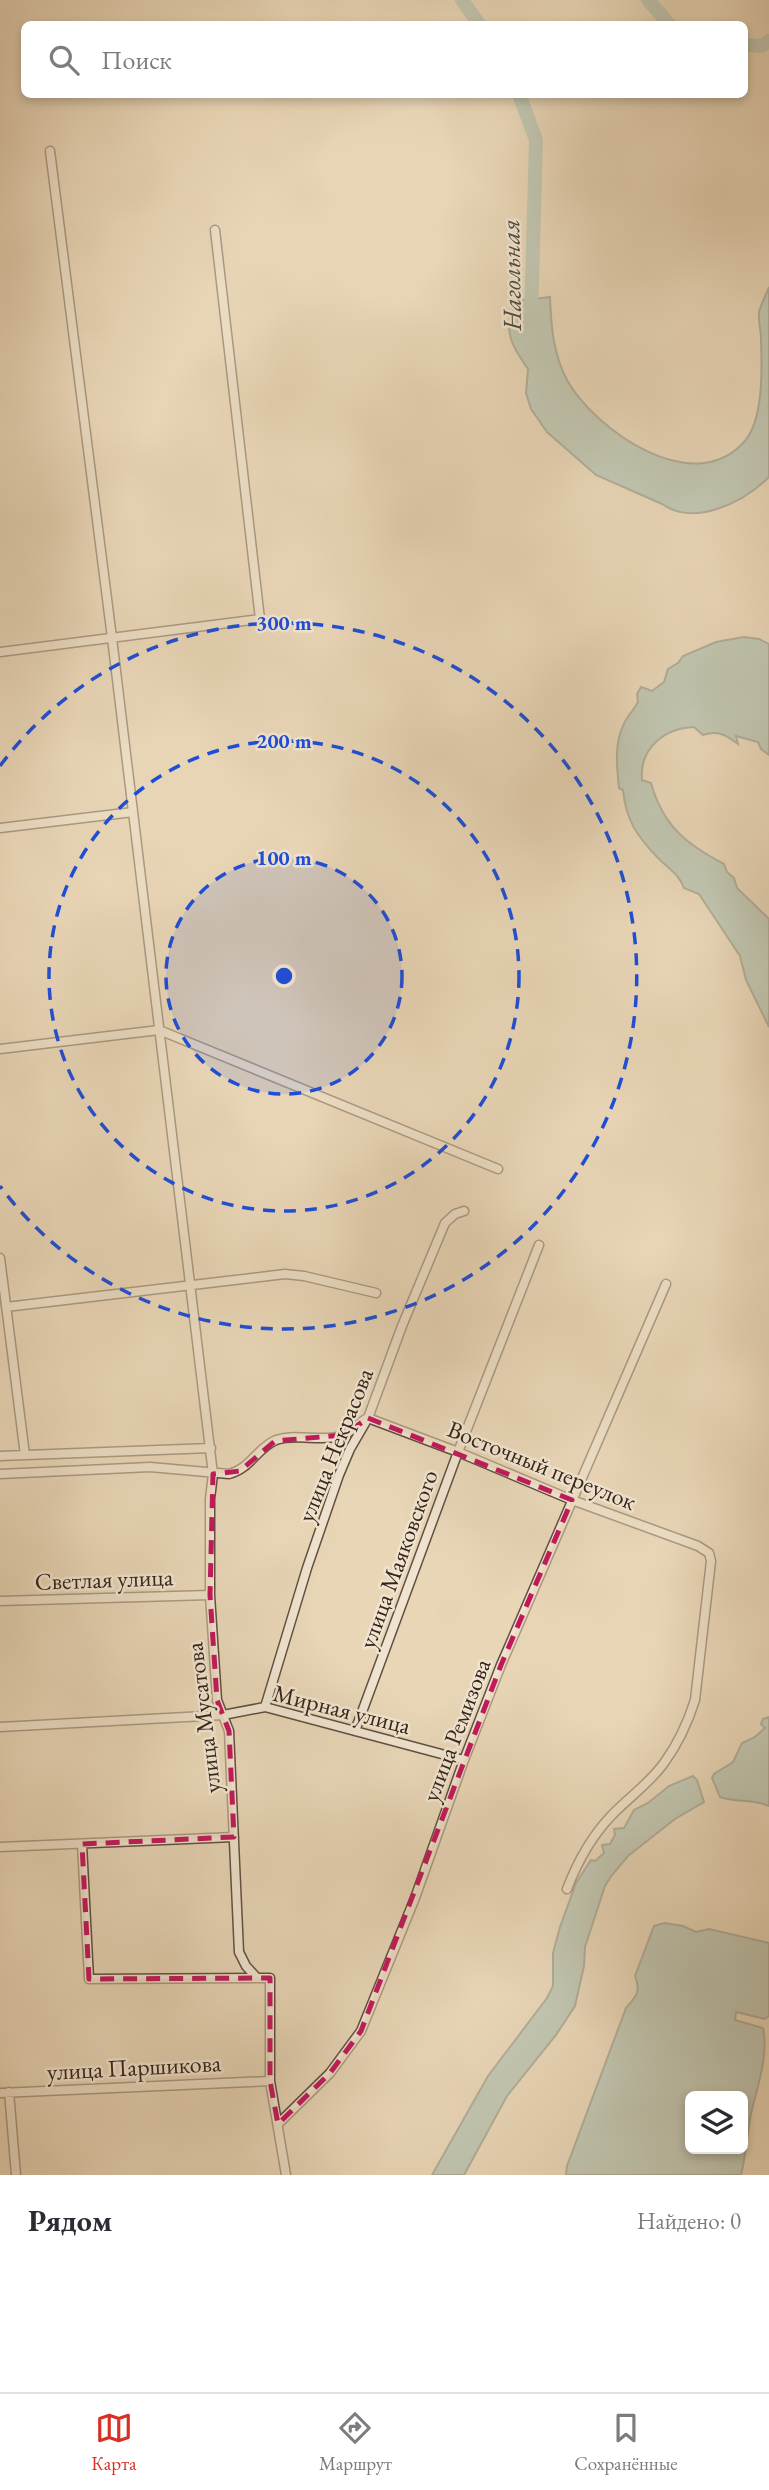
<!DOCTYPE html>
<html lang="ru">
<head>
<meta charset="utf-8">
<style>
	:root { --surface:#fff; --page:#f2f2f3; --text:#2b2b33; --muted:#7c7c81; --line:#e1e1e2; --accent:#d93025 }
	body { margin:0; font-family:"EB Garamond",serif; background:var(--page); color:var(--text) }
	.controls { position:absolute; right:21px; bottom:21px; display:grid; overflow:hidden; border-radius:10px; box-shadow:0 4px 10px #0003 }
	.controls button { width:63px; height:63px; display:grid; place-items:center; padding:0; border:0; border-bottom:2px solid var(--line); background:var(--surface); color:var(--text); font:35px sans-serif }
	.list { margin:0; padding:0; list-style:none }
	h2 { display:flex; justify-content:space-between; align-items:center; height:91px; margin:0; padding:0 28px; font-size:30px }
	h2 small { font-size:23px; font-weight:400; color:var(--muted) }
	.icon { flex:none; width:38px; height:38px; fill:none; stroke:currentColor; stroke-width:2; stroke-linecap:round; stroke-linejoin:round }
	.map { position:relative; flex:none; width:769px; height:2175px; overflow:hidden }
	.search { position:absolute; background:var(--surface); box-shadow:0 4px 10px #0003; left:21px; right:21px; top:21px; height:77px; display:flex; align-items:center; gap:18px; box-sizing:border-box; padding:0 24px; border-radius:10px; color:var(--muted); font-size:26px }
	.sheet { height:217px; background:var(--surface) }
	nav { display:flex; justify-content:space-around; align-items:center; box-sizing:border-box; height:98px; border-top:2px solid var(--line); background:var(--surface); font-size:19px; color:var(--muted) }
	nav a { display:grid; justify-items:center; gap:4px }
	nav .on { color:var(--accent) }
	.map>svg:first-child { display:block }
</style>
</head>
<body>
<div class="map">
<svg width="769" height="2175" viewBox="0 0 769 2175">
	<rect width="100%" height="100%" fill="#e8d6b7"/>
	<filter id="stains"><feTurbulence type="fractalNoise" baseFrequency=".00286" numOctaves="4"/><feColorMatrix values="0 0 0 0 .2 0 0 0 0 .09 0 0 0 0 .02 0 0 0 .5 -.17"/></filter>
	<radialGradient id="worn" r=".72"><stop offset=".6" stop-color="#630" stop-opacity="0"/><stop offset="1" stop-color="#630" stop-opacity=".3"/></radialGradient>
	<path fill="#97b9b0" stroke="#6f7d73" stroke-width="2" fill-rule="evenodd" d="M 769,287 L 769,477 C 744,502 695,527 662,504 L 596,475 L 547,432 L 531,409 L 526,393 L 528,369 C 511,344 501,329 518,301 L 550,297 C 551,325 553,354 567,380 C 595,430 693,499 744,442 C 764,420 762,367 761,339 C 761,330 758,321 759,312 C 761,304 766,295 769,287 Z
		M 744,637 L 759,639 L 769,644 L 769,755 L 761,749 L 758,742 L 736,736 L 738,744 C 726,735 718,730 703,735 L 694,727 C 664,728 639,749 642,780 L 651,783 C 663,826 686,844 724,864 L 727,872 L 734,878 L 737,888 L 769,919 L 769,1027 L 746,980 L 740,956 L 699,894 L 684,888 C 679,874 668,868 658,858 C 637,836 626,821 623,790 L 619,788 C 617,768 614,745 623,726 C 626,717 634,710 638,702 L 637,694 L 641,687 L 652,691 L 664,682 L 668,669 L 678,663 L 683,656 L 716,642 Z
		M 769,1717 L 769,1806 C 753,1798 736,1803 720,1797 L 712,1778 L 714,1774 L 733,1762 L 742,1743 L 755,1737 L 765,1728 L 761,1724 L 763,1719 Z
		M 693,1776 L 697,1780 L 704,1802 L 675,1819 L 628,1856 L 612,1875 L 605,1886 L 585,1947 L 584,1966 L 575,2006 L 556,2035 L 507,2096 L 464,2175 L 432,2175 L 488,2076 L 547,1998 L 553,1986 L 553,1953 L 560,1927 L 576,1883 L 591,1860 L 595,1861 L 604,1853 L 602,1845 L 610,1844 L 615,1835 L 614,1829 L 624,1828 L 634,1810 L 648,1803 L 669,1786 Z
		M 664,1923 L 683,1926 L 696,1932 L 709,1929 L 769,1943 L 769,2016 L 765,2019 L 736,2012 L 735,2020 L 763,2028 C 769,2055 757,2087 751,2114 C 747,2134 746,2155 741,2175 L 566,2175 L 567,2166 L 626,2008 C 637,1996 641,1991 635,1976 L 654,1926 ZM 690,2096 L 743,2096 L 743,2149 L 690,2149 Z"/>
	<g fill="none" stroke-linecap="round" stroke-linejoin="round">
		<path stroke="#97b9b0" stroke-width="14" d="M 462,0 L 479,24
			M 648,0 L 669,24
			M 744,45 L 761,46 L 769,41
			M 519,94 L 536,140 L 531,318"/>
		<g stroke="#615040" stroke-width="11">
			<path id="minor" d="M 50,151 L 112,638 L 213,1474 L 210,1499 L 210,1595 L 217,1700 L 229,1731 L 239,1952 L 246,1966 L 257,1978
				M 0,652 L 260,619 L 215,230
				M 0,828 L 133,812
				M 0,1049 L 159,1030 L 498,1169
				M 0,1258 L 25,1455
				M 6,1307 L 285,1274 L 304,1276 L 376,1293
				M 0,1456 L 211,1448
				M 0,1474 L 150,1467 L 229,1474 C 250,1469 257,1448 276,1440 C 297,1433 320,1442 341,1436 C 352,1433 358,1422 368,1418 L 458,1452 L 572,1500 L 698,1546 L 709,1553 L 711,1561 L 695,1700 C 688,1722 678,1744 664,1763 C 650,1783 628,1798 611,1816 C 592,1836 577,1863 567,1889
				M 0,1601 L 210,1595
				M 265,1707 L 307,1568 L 339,1475 L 350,1449 L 368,1418 L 402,1326 L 445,1223 L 455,1214 L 464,1211
				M 0,1727 L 223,1715 L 265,1707 L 464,1760
				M 355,1731 L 458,1452 L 539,1245
				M 82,1844 L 89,1979 L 270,1978 L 270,2081 L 286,2175
				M 0,1847 L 234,1837
				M 9,2092 L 16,2175
				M 0,2093 L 270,2081
				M 278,2124 L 330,2073 L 361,2031 L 415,1898 L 464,1760 L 501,1665 L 666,1284"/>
		</g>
		<use href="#minor" stroke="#f0e4d0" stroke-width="8"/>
	</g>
	<path d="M0 0H769V2175H0ZM 368,1418 L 572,1500 L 501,1665 L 361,2031 L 330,2073 L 278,2124 L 270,2081 L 270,1978 L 89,1979 L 82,1844 L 234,1837 L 229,1731 L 217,1700 L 210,1595 L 213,1474 L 240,1471 L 275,1441 L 344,1435 Z" fill="#e8d6b7" fill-opacity=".55" fill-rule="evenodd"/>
	<path fill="none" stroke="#c2185b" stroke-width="5" stroke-dasharray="14 9" stroke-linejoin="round" d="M 368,1418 L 572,1500 L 501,1665 L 361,2031 L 330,2073 L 278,2124 L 270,2081 L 270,1978 L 89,1979 L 82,1844 L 234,1837 L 229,1731 L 217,1700 L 210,1595 L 213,1474 L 240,1471 L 275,1441 L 344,1435 Z"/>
	<circle cx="284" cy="976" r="118" fill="#1d4ed8" fill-opacity=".12"/>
	<g fill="none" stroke="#1d4ed8" stroke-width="3.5" stroke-dasharray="12 9">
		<circle cx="284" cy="976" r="118"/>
		<circle cx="284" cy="976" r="235"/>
		<path d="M0 766A353 353 0 1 1 0 1186"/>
	</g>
	<g text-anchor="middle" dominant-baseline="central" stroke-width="5" stroke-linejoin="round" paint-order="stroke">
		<g font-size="24" fill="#342418" stroke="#f0e4d0">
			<text transform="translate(335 1445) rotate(-68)">улица Некрасова</text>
			<text transform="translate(542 1465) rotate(22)">Восточный переулок</text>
			<text transform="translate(398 1559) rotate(-70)">улица Маяковского</text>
			<text transform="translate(104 1579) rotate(-2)">Светлая улица</text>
			<text transform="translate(342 1709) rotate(14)">Мирная улица</text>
			<text transform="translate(203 1718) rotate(-97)">улица Мусатова</text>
			<text transform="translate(456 1730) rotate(-69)">улица Ремизова</text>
			<text transform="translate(134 2067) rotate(-3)">улица Паршикова</text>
		</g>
		<g font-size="26" font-style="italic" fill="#4d493e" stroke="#f0e4d0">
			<text transform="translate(511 275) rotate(-91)">Нагольная</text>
		</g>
	</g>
	<circle cx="284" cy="976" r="10" fill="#1d4ed8" stroke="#f0e4d0" stroke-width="3.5"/>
	<g font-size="21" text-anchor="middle" font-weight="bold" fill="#1d4ed8" stroke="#f0e4d0" stroke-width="5" stroke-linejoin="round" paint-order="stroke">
		<text x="284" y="630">300 m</text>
		<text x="284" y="748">200 m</text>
		<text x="284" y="865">100 m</text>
	</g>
	<rect width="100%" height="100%" filter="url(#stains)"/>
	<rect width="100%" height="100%" fill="url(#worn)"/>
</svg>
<div class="controls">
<button><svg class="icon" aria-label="layers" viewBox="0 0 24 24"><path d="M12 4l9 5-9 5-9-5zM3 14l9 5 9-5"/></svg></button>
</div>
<div class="search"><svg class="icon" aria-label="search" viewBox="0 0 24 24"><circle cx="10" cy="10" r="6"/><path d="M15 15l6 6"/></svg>Поиск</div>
</div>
<section class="sheet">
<h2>Рядом<small>Найдено: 0</small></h2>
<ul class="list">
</ul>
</section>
<nav>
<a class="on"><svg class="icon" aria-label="map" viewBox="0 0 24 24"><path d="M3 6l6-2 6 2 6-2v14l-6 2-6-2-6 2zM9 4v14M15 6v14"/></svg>Карта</a>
<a><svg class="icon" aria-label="directions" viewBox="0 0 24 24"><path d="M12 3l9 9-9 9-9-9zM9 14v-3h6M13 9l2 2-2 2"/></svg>Маршрут</a>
<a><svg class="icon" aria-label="saved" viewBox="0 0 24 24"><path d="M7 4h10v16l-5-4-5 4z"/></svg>Сохранённые</a>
</nav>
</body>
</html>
